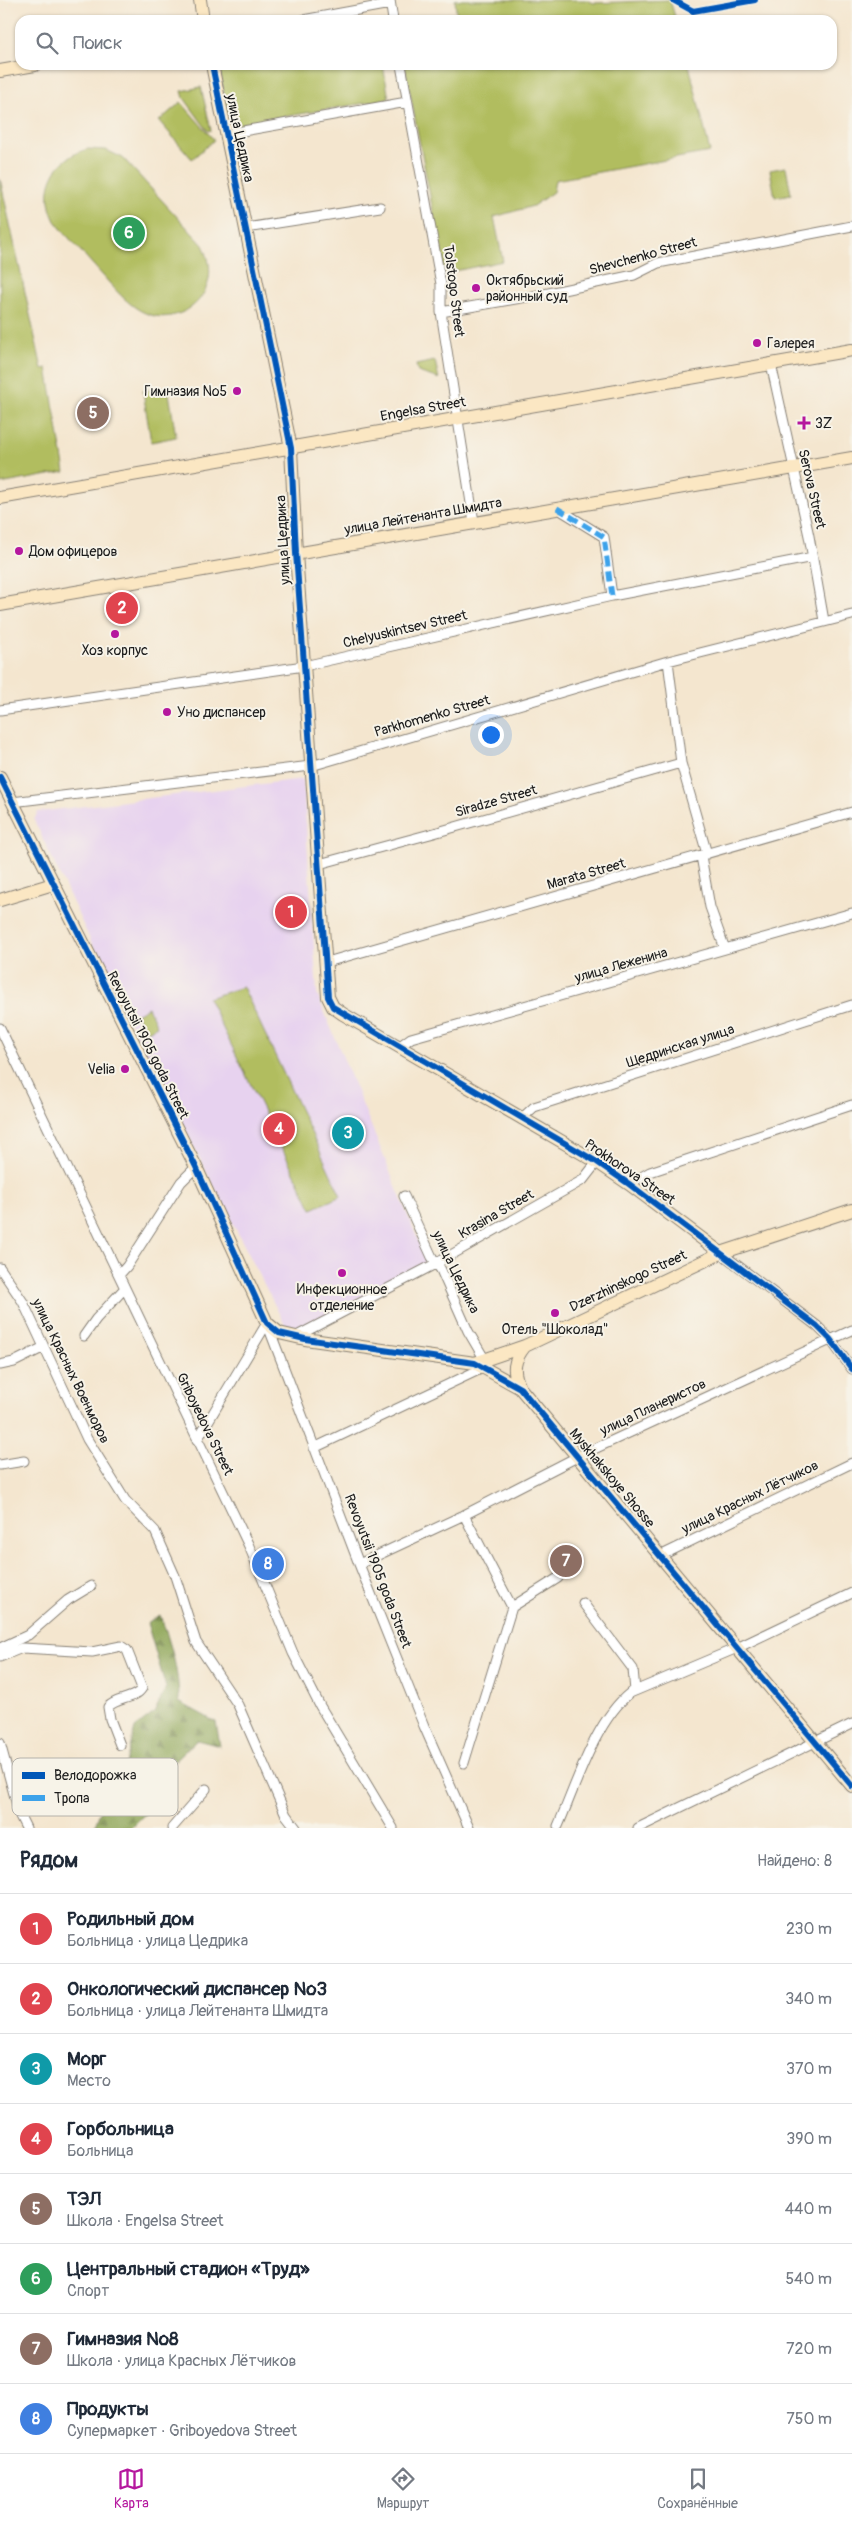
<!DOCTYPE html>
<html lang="ru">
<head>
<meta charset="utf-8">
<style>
	:root { --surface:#fff; --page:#f6f6f7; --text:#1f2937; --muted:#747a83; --line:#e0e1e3; --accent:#b5179e }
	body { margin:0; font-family:Pangolin,sans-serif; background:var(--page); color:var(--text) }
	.you { position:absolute; left:490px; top:734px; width:18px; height:18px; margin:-12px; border:4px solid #fff; border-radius:50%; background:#1a73e8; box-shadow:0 0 0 8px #1a73e833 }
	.badge { display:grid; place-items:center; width:32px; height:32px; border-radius:50%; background:var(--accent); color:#fff; font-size:16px; font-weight:700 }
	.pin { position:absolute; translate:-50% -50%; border:2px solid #fff; box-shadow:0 1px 5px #0006 }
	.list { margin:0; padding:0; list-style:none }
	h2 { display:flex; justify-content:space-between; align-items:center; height:65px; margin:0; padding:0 20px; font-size:21px }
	h2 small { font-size:16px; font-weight:400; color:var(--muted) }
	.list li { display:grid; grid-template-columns:32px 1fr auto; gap:15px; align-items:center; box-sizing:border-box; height:70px; padding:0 20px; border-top:1px solid var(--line) }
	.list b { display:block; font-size:19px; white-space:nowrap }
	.list p { margin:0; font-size:16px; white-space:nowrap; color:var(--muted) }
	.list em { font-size:16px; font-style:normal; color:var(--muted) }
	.icon { flex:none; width:28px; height:28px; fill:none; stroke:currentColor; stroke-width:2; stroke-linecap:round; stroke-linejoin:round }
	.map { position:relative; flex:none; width:852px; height:1828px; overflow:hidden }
	.search { position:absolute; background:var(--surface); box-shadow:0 1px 4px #0004; left:15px; right:15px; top:15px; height:55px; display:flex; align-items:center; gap:12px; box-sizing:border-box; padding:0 18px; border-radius:15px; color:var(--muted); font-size:19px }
	.sheet { height:625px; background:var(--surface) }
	nav { display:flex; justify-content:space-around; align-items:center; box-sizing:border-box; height:70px; border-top:1px solid var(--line); background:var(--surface); font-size:14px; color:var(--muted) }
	nav a { display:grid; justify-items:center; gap:2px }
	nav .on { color:var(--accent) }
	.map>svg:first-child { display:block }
</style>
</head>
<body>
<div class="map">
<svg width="852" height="1828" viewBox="0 0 852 1828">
	<defs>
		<pattern id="forest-firs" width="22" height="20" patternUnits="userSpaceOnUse" patternTransform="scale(1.25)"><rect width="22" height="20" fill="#8ca455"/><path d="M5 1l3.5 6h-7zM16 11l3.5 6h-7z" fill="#728546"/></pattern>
	</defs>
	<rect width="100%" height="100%" fill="#f7f3e8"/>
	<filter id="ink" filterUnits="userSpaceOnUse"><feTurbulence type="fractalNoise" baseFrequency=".02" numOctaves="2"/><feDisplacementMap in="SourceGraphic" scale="10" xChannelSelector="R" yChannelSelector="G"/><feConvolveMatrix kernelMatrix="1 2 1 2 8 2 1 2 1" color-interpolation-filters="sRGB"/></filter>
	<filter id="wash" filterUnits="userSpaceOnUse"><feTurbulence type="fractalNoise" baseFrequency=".0096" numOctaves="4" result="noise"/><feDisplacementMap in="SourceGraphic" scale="20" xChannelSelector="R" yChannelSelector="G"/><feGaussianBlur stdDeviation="1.12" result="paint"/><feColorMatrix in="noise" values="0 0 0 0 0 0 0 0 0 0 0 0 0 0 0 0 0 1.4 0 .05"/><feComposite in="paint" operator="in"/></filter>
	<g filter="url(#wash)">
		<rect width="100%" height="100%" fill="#f4e6cf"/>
		<path fill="#e7d2ef" d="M 303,779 L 317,994 L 427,1262 L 302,1328 L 286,1327 L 117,997 L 34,820 L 38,812 Z"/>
		<path fill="#b1bd5e" stroke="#666c3d" d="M 455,0 L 586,0 L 594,3 L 670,0 L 676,20 L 457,20 Z
			M 219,65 L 383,65 L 389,99 L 229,126 Z
			M 415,65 L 689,65 L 710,152 L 555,180 L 553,192 L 533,206 L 494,217 L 503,261 L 445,273 L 405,67 Z
			M 201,87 L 211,130 L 208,131 L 184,98 L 182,91 Z
			M 181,102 L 214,140 L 192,159 L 159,121 Z
			M 88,149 L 106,150 L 123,158 L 203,245 C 211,262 213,279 202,296 C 196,305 186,312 175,315 C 139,325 117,290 95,267 C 82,252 67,237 55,221 C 39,189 54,158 88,149 Z
			M 786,167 L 791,194 L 775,197 L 770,170 Z
			M 0,179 L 42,369 L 47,368 L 65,472 L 0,484 Z
			M 435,361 L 439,379 L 418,372 L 416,365 Z
			M 168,387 L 176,437 L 151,442 L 143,391 Z
			M 243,987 L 341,1196 L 312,1209 L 208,998 Z
			M 148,1007 L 157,1026 L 146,1032 L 136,1014 Z"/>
		<path fill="url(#forest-firs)" stroke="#546038" d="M 160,1615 C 171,1644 179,1671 179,1702 L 216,1722 L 220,1746 L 197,1740 L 170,1765 L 171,1787 L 131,1828 L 94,1828 L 101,1809 L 120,1787 L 135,1728 L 154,1713 L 166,1688 L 147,1623 Z"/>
	</g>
	<g filter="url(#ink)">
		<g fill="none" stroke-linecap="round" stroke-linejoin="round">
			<g stroke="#888176" stroke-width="11">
				<path id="street" d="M 390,0 L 393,20
					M 303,20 L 390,4
					M 401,65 L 441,284 L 441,312 L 474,522
					M 226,134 L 407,102
					M 246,228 L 380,207
					M 441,312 L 544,294 L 634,275 L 658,263 L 852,226
					M 771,364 L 809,536 L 824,621
					M 557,508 L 604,537 L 612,596
					M 668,661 L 681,763 L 707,854
					M 0,710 L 304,666 L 612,596 L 813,557
					M 12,802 L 311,766 L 668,661 L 852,615
					M 701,856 L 710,907 L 725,949
					M 319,864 L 434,833 L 681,763
					M 327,962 L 852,812
					M 0,1028 L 249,1546 L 293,1653 L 320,1706 L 393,1828
					M 400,1046 L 411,1038 L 852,913
					M 521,1119 L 534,1107 L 852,1005
					M 629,1184 L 650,1172 L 852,1105
					M 404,1196 L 432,1257 L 441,1270 L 468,1331 L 485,1360
					M 721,1253 L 817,1326 L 830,1339 L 852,1369
					M 0,1268 L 23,1302 L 87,1439 L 125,1500 L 155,1531 L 175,1576 L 196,1642 L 238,1705 L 286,1815 L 296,1828
					M 119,1275 L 127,1266 L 181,1182 L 196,1167
					M 268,1326 L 359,1564 L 424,1726 L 469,1828
					M 84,1336 L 96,1319 L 124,1289
					M 295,1337 L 437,1263 L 583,1180 L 597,1162
					M 0,1365 L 14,1362 L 44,1347
					M 197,1440 L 267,1323
					M 314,1448 L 485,1367
					M 0,1465 L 24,1461
					M 464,1515 L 512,1607
					M 660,1556 L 852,1463
					M 359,1564 L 464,1515 L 579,1456 L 852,1330
					M 583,1603 L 633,1669 L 635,1691
					M 0,1648 L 28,1635 L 68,1600 L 91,1586
					M 0,1657 L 22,1648 L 92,1652 L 121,1646 L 127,1650 L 142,1688 C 135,1700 117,1697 108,1707 L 110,1719 L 120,1745
					M 0,1743 L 20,1816 L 26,1828
					M 464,1763 L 512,1607 L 558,1578
					M 558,1826 C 576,1785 595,1721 630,1693 L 737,1648 L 852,1593
					M 172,1828 L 206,1789
					M 638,1828 L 852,1724"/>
			</g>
			<g stroke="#888176" stroke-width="14">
				<path id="secondary" d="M 200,0 L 203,20
					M 212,65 L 291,448 L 296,553 L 328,997 L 333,1007 L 343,1014 L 597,1162 L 629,1184 L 721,1253
					M 0,71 L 35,65
					M 0,498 L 852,350
					M 0,605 L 852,458
					M 0,777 L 196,1167 L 267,1323 L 279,1333 L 305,1339 L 475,1363 L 520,1388 L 852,1786
					M 0,900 L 53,884
					M 475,1363 L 525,1346 L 721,1253 L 852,1210
					M 520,1388 C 512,1371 513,1361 525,1346"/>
			</g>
			<use href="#street" stroke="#fff" stroke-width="9"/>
			<use href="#secondary" stroke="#fbe7c3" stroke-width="12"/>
			<path stroke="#3da2ea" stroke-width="5" stroke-dasharray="10 5" stroke-linecap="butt" d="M 557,508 L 604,537 L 612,596"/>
			<g stroke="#f7f3e8" stroke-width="9">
				<path id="cycleway" d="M 673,0 L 693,11 L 755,0
					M 212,65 L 291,448 L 296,553 L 328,997 L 333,1007 L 597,1162 L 629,1184 L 817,1326 L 830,1339 L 852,1369
					M 0,777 L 196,1167 L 267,1323 L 279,1333 L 305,1339 L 475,1363 L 520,1388 L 852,1786"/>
			</g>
			<use href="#cycleway" stroke="#0057b8" stroke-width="6"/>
		</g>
	</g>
	<g fill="#b5179e" stroke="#f7f3e8" stroke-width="2">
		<circle cx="476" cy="288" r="5"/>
		<circle cx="757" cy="343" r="5"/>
		<circle cx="237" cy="391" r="5"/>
		<path d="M801.5 415.5h5v5h5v5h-5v5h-5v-5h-5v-5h5z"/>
		<circle cx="19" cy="551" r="5"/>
		<circle cx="115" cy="634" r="5"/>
		<circle cx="167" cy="712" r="5"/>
		<circle cx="125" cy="1069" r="5"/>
		<circle cx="342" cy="1273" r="5"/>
		<circle cx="555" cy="1313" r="5"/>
	</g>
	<g text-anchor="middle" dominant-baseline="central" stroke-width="4" stroke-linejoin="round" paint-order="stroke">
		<g font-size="14" fill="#1c1c1c" stroke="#f7f3e8">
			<text transform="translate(240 138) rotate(78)">улица Цедрика</text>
			<text transform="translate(643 256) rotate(-15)">Shevchenko Street</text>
			<text transform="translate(454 291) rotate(83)">Tolstogo Street</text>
			<text transform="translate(423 409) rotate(-10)">Engelsa Street</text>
			<text transform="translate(812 489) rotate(77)">Serova Street</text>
			<text transform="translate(423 516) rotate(-10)">улица Лейтенанта Шмидта</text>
			<text transform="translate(283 540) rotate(-93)">улица Цедрика</text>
			<text transform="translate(405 629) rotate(-13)">Chelyuskintsev Street</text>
			<text transform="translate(432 716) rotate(-16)">Parkhomenko Street</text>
			<text transform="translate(496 801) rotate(-16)">Siradze Street</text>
			<text transform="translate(586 874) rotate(-16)">Marata Street</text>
			<text transform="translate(621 965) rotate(-16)">улица Леженина</text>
			<text transform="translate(148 1045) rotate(63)">Revoyutsii 1905 goda Street</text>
			<text transform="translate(680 1046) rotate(-18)">Щедринская улица</text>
			<text transform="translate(630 1172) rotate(34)">Prokhorova Street</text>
			<text transform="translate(496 1214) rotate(-30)">Krasina Street</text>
			<text transform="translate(456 1272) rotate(64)">улица Цедрика</text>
			<text transform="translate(628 1281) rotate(-25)">Dzerzhinskogo Street</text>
			<text transform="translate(71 1371) rotate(64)">улица Красных Военморов</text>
			<text transform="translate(653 1407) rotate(-25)">улица Планеристов</text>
			<text transform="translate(205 1424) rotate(64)">Griboyedova Street</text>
			<text transform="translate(612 1478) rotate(50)">Myskhakskoye Shosse</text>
			<text transform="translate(750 1497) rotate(-26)">улица Красных Лётчиков</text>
			<text transform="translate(378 1571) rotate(69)">Revoyutsii 1905 goda Street</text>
		</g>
		<g font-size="14" fill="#1c1c1c" stroke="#f7f3e8" text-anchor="start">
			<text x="486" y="280">Октябрьский<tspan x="486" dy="16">районный суд</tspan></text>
			<text x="767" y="343">Галерея</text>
			<text x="227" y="391" text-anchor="end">Гимназия №5</text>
			<text x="815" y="423">3Z</text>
			<text x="29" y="551">Дом офицеров</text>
			<text x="115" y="650" text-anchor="middle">Хоз корпус</text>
			<text x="177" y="712">Уно диспансер</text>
			<text x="115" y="1069" text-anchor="end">Velia</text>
			<text x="342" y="1289" text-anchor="middle">Инфекционное<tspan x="342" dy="16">отделение</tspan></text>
			<text x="555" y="1329" text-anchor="middle">Отель "Шоколад"</text>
		</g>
	</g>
	<rect x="12" y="1758" width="166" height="58" rx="8" fill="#f7f3e8" stroke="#b5b2ab" stroke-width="1"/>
	<rect x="22" y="1772" width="23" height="7" fill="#0057b8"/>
	<rect x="22" y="1795" width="23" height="6" fill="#3da2ea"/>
	<g font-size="14" fill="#1c1c1c">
		<text x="54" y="1780">Велодорожка</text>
		<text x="54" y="1803">Тропа</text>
	</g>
</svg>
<div class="you"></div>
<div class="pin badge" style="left:291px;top:912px;background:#e0444e">1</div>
<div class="pin badge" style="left:122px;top:608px;background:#e0444e">2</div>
<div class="pin badge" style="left:348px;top:1133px;background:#0f9aa8">3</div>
<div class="pin badge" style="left:279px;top:1129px;background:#e0444e">4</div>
<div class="pin badge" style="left:93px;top:413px;background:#8d6e63">5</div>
<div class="pin badge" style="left:129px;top:233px;background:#2e9e5b">6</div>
<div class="pin badge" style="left:566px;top:1561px;background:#8d6e63">7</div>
<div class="pin badge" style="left:268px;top:1564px;background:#3f7fe0">8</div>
<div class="search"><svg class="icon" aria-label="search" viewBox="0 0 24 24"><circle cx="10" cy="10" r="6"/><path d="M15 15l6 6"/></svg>Поиск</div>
</div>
<section class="sheet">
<h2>Рядом<small>Найдено: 8</small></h2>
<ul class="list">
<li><span class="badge" style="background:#e0444e">1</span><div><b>Родильный дом</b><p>Больница · улица Цедрика</p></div><em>230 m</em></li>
<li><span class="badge" style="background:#e0444e">2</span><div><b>Онкологический диспансер №3</b><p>Больница · улица Лейтенанта Шмидта</p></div><em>340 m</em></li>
<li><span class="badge" style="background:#0f9aa8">3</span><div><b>Морг</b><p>Место</p></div><em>370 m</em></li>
<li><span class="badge" style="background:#e0444e">4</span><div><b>Горбольница</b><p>Больница</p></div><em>390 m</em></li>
<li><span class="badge" style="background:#8d6e63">5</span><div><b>ТЭЛ</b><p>Школа · Engelsa Street</p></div><em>440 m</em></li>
<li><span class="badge" style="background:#2e9e5b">6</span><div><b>Центральный стадион «Труд»</b><p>Спорт</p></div><em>540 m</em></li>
<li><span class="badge" style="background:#8d6e63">7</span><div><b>Гимназия №8</b><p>Школа · улица Красных Лётчиков</p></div><em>720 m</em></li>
<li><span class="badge" style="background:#3f7fe0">8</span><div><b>Продукты</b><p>Супермаркет · Griboyedova Street</p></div><em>750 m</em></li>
</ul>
</section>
<nav>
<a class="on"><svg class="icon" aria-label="map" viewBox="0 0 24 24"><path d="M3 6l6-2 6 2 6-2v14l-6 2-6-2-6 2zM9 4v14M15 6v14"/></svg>Карта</a>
<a><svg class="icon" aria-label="directions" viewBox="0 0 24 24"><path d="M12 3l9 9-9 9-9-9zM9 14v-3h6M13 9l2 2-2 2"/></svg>Маршрут</a>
<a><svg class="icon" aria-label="saved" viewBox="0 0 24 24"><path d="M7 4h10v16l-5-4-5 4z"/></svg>Сохранённые</a>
</nav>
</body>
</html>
